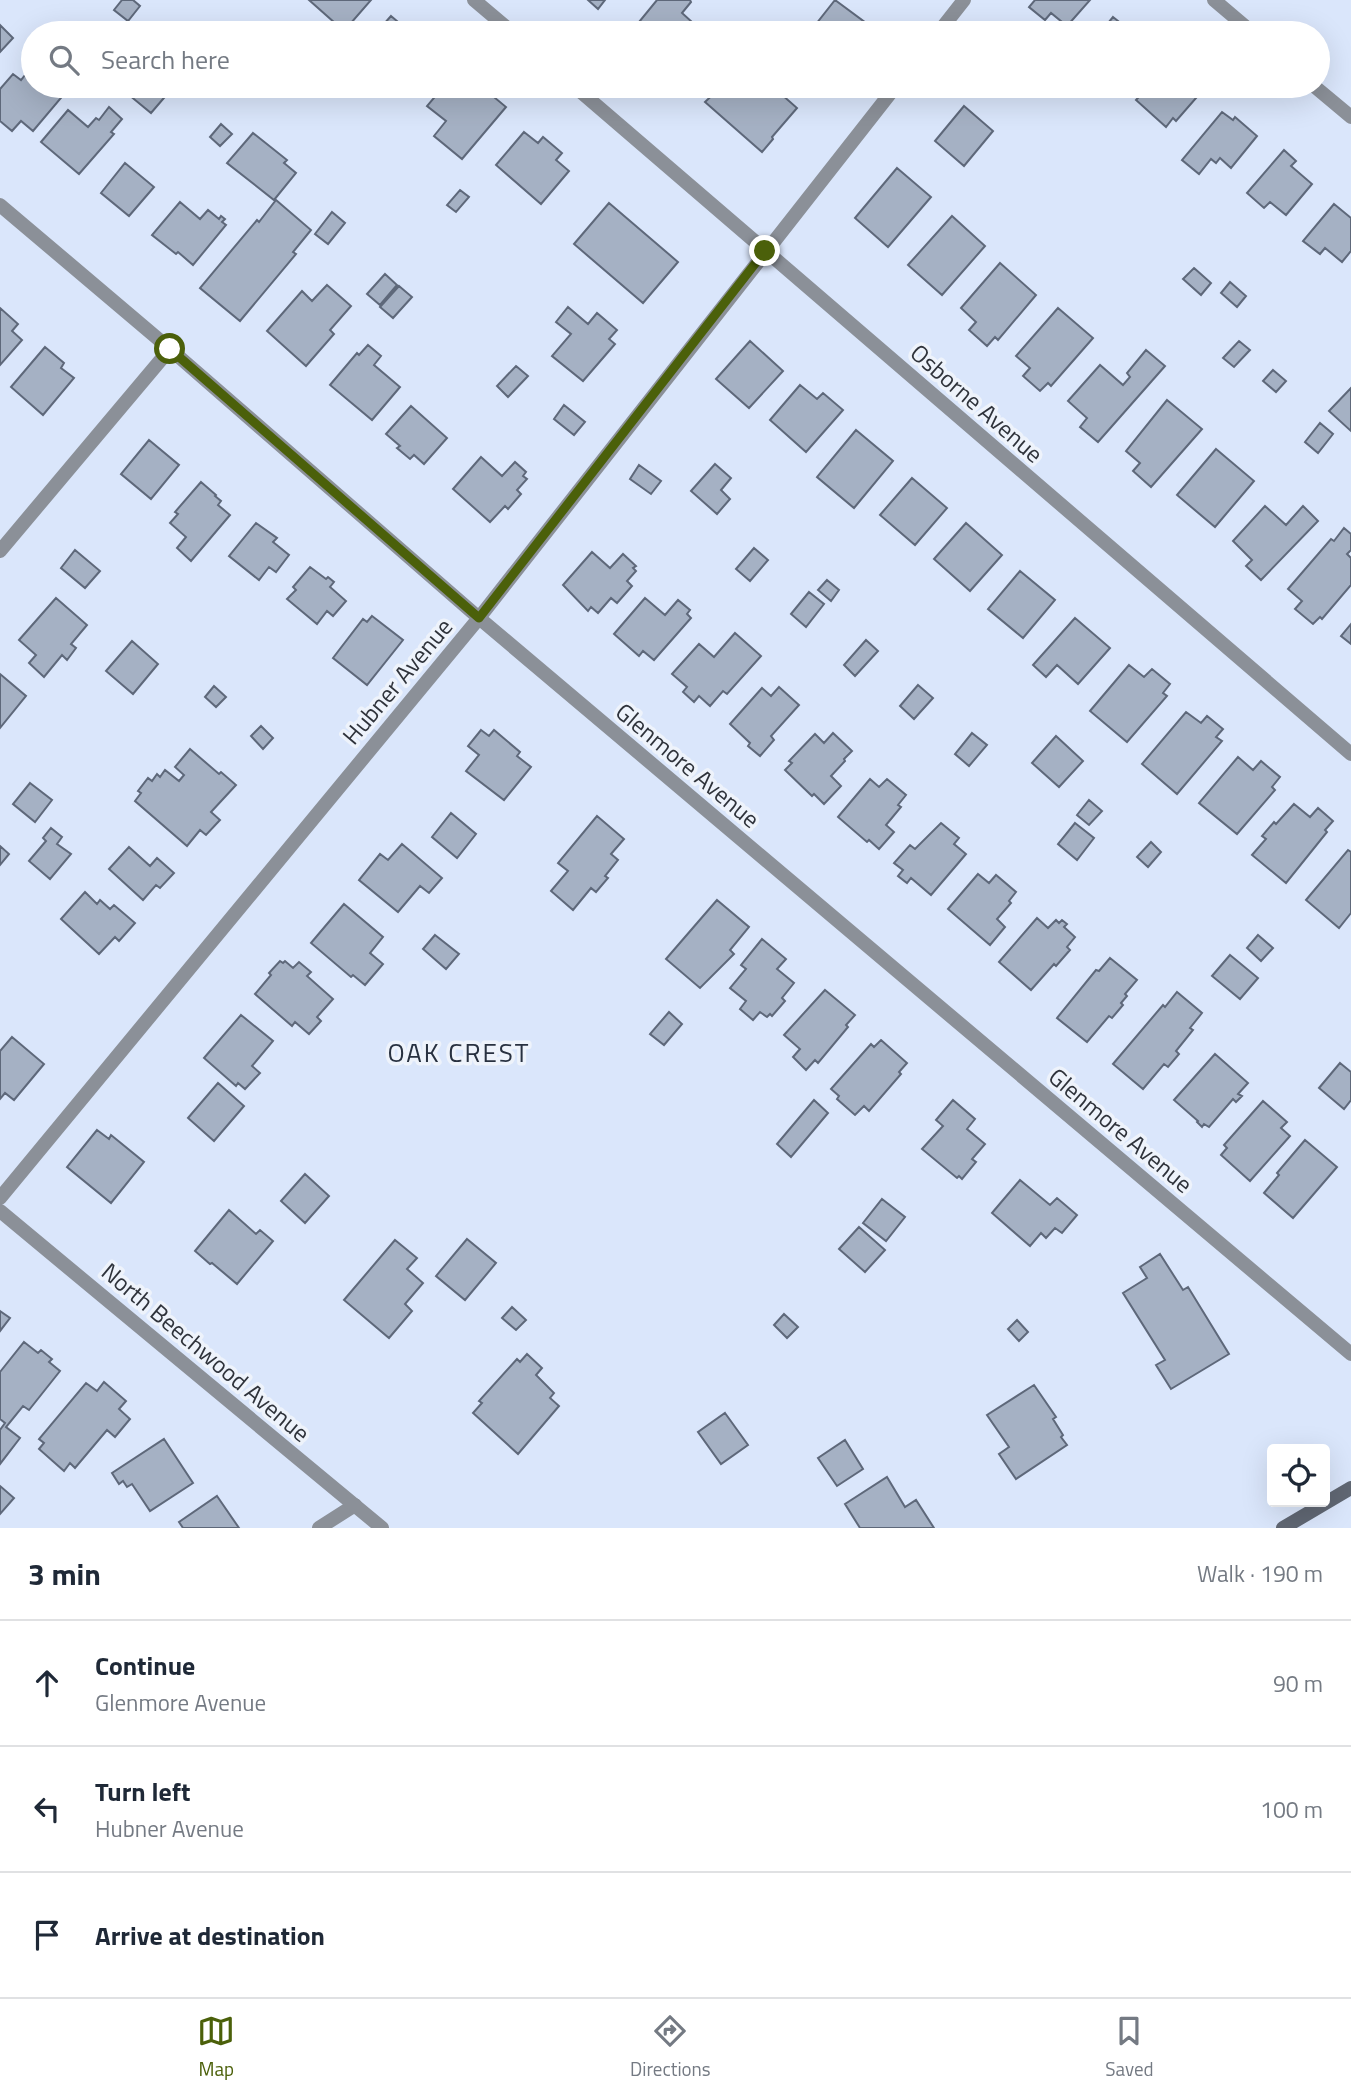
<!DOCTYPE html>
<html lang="en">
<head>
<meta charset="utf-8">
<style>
	:root { --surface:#fff; --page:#f2f2f3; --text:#1f2937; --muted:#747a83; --line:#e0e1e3; --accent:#4b600a }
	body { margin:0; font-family:"Titillium Web",sans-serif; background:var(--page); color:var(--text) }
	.controls { position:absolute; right:21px; bottom:21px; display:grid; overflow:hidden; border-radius:7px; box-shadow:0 7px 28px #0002 }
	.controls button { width:63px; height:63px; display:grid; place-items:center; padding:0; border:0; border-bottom:2px solid var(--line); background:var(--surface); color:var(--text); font:35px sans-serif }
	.stop { position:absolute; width:21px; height:21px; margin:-16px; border:5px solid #4b600a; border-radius:50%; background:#fff }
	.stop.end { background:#4b600a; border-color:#fff; box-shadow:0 2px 7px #0008 }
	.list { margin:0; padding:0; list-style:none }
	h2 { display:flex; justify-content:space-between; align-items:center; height:91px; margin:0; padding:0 28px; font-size:30px }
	h2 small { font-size:23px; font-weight:400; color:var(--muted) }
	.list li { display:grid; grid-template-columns:46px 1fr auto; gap:21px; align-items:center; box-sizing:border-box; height:126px; padding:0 28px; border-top:2px solid var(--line) }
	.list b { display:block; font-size:26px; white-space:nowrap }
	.list p { margin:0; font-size:23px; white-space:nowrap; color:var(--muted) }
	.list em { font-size:23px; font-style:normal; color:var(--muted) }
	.icon { flex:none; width:38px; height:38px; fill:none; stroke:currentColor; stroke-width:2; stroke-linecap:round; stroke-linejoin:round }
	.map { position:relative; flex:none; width:1351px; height:1528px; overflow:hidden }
	.search { position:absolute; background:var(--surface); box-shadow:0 7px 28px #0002; left:21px; right:21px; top:21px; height:77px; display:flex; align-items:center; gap:18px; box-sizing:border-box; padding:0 24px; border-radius:38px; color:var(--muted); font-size:26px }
	.sheet { height:469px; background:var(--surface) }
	nav { display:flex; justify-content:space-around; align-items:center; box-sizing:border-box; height:98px; border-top:2px solid var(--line); background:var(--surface); font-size:19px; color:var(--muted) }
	nav a { display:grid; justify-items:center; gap:4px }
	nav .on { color:var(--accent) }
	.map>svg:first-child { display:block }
</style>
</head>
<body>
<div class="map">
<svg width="1351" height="1528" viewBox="0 0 1351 1528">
	<rect width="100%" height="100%" fill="#dae6fb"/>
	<path fill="#a5b1c4" stroke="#5e687a" stroke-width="2" d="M 122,0 L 133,0 L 140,6 L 128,21 L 114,10 Z
		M 309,0 L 371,0 L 344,31 Z
		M 588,0 L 605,0 L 598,9 Z
		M 657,0 L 690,0 L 691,2 L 682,13 L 704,33 L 630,33 Z
		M 835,0 L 866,23 L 857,33 L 809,33 Z
		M 1035,0 L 1090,0 L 1067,26 L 1051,13 L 1045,20 L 1029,7 Z
		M 391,16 L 411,33 L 376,33 Z
		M 1113,17 L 1133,33 L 1100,33 Z
		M 0,25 L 13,38 L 0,52 Z
		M 33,65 L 33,86 L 58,86 L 66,92 L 33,131 L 21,121 L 12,131 L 0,121 L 0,89 L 13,74 L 21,80 Z
		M 137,86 L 162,86 L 169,92 L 151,113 L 129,95 Z
		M 444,86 L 472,86 L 478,91 L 482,87 L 506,107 L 462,159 L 434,136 L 446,121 L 427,106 Z
		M 722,86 L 772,86 L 797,108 L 772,137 L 773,139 L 762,152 L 705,102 Z
		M 1149,86 L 1199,86 L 1203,90 L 1176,121 L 1173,118 L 1166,127 L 1136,100 Z
		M 964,106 L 993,131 L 964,166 L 935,141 Z
		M 109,107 L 122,119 L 111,132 L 114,134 L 79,174 L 41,142 L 68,110 L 88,127 L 96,118 L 99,120 Z
		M 1222,112 L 1233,120 L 1235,117 L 1257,136 L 1231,168 L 1220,158 L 1216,163 L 1211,159 L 1199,174 L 1182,160 Z
		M 221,124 L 232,134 L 220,146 L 210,137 Z
		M 524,132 L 538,143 L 543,137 L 562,153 L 556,160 L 569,171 L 541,204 L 496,165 Z
		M 253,133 L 287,160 L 284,163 L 296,173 L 274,200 L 227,163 Z
		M 1284,150 L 1296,161 L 1291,166 L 1312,184 L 1286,215 L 1270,202 L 1264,208 L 1247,193 Z
		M 125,163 L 154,187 L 129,216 L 101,193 Z
		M 897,168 L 931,197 L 888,247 L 855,218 Z
		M 460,190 L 469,197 L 456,212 L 447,205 Z
		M 276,200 L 311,230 L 293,252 L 296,254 L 240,321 L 200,288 L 257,220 L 259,222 Z
		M 180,202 L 200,219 L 208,210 L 219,219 L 221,216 L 225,219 L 222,222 L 226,225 L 193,265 L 178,252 L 176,254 L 152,235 Z
		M 609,203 L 678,262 L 643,303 L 574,244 Z
		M 1334,204 L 1351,218 L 1351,251 L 1342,262 L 1325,248 L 1320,254 L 1303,241 Z
		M 332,212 L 345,223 L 328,244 L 315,234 Z
		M 952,216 L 985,246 L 942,295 L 908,265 Z
		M 1000,263 L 1036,295 L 998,340 L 995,337 L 987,346 L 969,330 L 976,322 L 961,308 Z
		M 1194,268 L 1211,283 L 1201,295 L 1183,279 Z
		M 385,274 L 397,285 L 380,305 L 367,294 Z
		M 1230,282 L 1246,296 L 1237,307 L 1221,293 Z
		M 327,285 L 351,306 L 330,330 L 334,334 L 306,366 L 267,331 L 302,291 L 312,301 Z
		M 399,286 L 412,297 L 393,318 L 380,307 Z
		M 568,307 L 588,324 L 597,313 L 617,330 L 609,339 L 615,344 L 583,381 L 552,356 L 571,334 L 556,322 Z
		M 0,308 L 18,324 L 12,331 L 22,340 L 0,365 Z
		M 1058,308 L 1093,338 L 1051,386 L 1048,383 L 1040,391 L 1023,376 L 1030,368 L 1016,356 Z
		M 750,341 L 783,371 L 749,408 L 716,379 Z
		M 1239,341 L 1250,350 L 1234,367 L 1223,358 Z
		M 368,345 L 381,356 L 374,365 L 400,387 L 372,420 L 330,385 L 357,353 L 359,355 Z
		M 45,347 L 64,363 L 61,368 L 74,378 L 43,415 L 11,387 Z
		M 1146,350 L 1165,366 L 1098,442 L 1080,427 L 1087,418 L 1068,401 L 1100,365 L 1123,385 L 1130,377 L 1127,373 Z
		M 516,366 L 528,376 L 508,397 L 497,386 Z
		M 1273,370 L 1286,381 L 1276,392 L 1263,381 Z
		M 800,385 L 817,399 L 823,393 L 843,410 L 806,452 L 770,420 Z
		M 1351,388 L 1351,431 L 1329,411 Z
		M 1167,400 L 1202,429 L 1151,487 L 1133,471 L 1140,463 L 1126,451 Z
		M 564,405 L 585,422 L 574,435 L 554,419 Z
		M 411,406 L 447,438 L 424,464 L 414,455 L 410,459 L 397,448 L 400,446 L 386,434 Z
		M 1320,423 L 1333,434 L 1318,453 L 1305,442 Z
		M 856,430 L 893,461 L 854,508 L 817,477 Z
		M 149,440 L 179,465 L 151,499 L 121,474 Z
		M 1216,449 L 1254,481 L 1215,527 L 1177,495 Z
		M 481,457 L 502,476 L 515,462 L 526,472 L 523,476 L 527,479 L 517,490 L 521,494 L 508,509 L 505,506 L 490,522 L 453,489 Z
		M 715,464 L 731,478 L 721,490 L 730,499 L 717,514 L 691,491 Z
		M 639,465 L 661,481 L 651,494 L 630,479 Z
		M 912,478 L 947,508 L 915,545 L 880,515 Z
		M 201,482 L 216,495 L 215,496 L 221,501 L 218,505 L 230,515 L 191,561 L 177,548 L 186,537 L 170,523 L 178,514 L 175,512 Z
		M 1265,506 L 1286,525 L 1303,506 L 1318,521 L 1261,580 L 1246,566 L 1252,560 L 1233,541 Z
		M 256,523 L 277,538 L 273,542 L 289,555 L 276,572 L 269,567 L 259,580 L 229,556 Z
		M 966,523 L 1002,555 L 970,591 L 934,559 Z
		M 1344,528 L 1351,534 L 1351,550 L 1347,554 L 1351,558 L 1351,585 L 1322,619 L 1320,617 L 1313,624 L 1295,609 L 1302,601 L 1288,589 L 1331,539 L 1334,541 Z
		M 754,548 L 768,560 L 750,581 L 736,569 Z
		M 75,550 L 100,571 L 85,588 L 61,568 Z
		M 592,552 L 610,568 L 623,554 L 636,566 L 633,568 L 636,571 L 627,581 L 632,586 L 617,603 L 611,598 L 598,613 L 591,607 L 588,611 L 563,585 Z
		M 310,567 L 326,579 L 328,577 L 334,582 L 330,587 L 346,601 L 333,616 L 327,611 L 317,624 L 287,599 L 296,590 L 293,587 Z
		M 1020,571 L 1055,600 L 1023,638 L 988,609 Z
		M 827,580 L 839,590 L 831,601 L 818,590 Z
		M 809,592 L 824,604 L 806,627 L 791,614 Z
		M 56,598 L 87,625 L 71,644 L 76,648 L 67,660 L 62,655 L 44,677 L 29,663 L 36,655 L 19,640 Z
		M 645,598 L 665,615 L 678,600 L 690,610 L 687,614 L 691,618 L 654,660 L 643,651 L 639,656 L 614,634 Z
		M 372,616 L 403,640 L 367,685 L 333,658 L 363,619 L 367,622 Z
		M 1075,618 L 1110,648 L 1078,684 L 1057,665 L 1046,677 L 1033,665 Z
		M 1351,624 L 1351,644 L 1341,636 Z
		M 735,633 L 761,656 L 727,694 L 723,691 L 710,706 L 699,696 L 694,702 L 683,692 L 687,687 L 672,674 L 699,644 L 714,657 Z
		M 866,640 L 878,651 L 855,676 L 844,665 Z
		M 132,641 L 158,664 L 133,694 L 106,671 Z
		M 1129,665 L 1144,677 L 1152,669 L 1170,684 L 1163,693 L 1167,696 L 1127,742 L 1090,711 Z
		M 0,674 L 26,696 L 0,728 Z
		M 918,685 L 933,698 L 914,719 L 900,706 Z
		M 214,686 L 226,697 L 216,707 L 205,697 Z
		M 779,687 L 799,705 L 771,736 L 774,740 L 760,756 L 748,746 L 750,743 L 730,724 L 762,688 L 771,696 Z
		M 1186,712 L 1201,723 L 1207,716 L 1223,729 L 1216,737 L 1222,741 L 1177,794 L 1142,764 Z
		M 261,726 L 273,738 L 263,749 L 251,736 Z
		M 481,730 L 489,736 L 494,730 L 520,752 L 517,756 L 531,767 L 504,800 L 466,771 L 479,755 L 468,746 Z
		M 833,733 L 852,751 L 844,759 L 845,761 L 831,776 L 841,786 L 824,804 L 814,794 L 812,796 L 785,770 L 792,763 L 789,761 L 815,734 L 824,743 Z
		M 972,733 L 987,745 L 969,766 L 955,754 Z
		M 1056,736 L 1083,761 L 1059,787 L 1032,763 Z
		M 190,749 L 219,774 L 221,772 L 236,785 L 211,812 L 220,820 L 206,835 L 200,830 L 187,846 L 135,801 L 141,793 L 138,791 L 148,778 L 152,781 L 157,774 L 160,777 L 165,770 L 179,781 L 184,775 L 175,767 Z
		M 1238,757 L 1253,770 L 1261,761 L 1280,777 L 1272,787 L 1275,790 L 1237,834 L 1199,803 Z
		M 870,779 L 879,787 L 887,779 L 906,795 L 898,805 L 901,807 L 886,825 L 894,832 L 879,849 L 869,840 L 867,842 L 838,817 Z
		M 30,783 L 52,800 L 35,822 L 13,804 Z
		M 1089,800 L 1102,811 L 1089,825 L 1077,815 Z
		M 1294,804 L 1310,817 L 1318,808 L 1333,821 L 1325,830 L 1327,832 L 1286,883 L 1252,855 L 1266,839 L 1262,836 L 1274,822 L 1276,824 Z
		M 451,813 L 476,834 L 457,858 L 432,837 Z
		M 597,816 L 624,839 L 611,854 L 618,860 L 605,876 L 608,878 L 596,892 L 591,888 L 573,910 L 551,891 L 568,871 L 558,863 Z
		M 941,823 L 959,838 L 954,844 L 966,854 L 931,895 L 911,878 L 907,883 L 898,876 L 903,870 L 894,863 L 910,845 L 915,849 Z
		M 1075,823 L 1094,838 L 1077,860 L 1058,844 Z
		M 51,828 L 62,837 L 57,844 L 71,854 L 50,879 L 29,861 L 46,841 L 43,838 Z
		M 1151,842 L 1161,852 L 1148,867 L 1137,857 Z
		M 402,844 L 442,878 L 429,893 L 420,886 L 398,912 L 359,880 L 380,854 L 388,860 Z
		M 0,846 L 9,854 L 0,865 Z
		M 129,847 L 150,866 L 157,858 L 174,873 L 160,888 L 156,885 L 143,900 L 109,869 Z
		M 1348,850 L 1351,852 L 1351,913 L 1339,928 L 1306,900 Z
		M 978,874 L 989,883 L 996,875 L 1016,892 L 1009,901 L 1011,903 L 997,919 L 1005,927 L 990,945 L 948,909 Z
		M 85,892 L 97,904 L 100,900 L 110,909 L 114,905 L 135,923 L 119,941 L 115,937 L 99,954 L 61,919 Z
		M 717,900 L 749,927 L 730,950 L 734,954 L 700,988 L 666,959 Z
		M 344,904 L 383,937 L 370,953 L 383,964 L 365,985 L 353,975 L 351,977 L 311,943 Z
		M 1037,918 L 1048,928 L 1056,920 L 1059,923 L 1062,920 L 1067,924 L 1064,927 L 1075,937 L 1067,947 L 1070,950 L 1056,966 L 1054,964 L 1031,990 L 999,962 Z
		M 435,935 L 459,954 L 446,969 L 423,949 Z
		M 1258,935 L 1273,948 L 1261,961 L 1247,948 Z
		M 762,939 L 786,959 L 777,969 L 794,983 L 782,998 L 785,1001 L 772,1016 L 770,1014 L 767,1017 L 760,1012 L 753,1020 L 740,1009 L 746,1001 L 730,988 L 746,969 L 741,965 Z
		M 1230,955 L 1258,978 L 1240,999 L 1212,976 Z
		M 1110,958 L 1137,980 L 1125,994 L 1127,996 L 1121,1003 L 1123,1005 L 1112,1018 L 1109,1016 L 1087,1042 L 1057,1018 L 1096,970 L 1099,971 Z
		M 280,961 L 283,963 L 285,961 L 293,968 L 299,962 L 311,972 L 307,976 L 333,999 L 317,1017 L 321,1021 L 309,1034 L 295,1022 L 292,1026 L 255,994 L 271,975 L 269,973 Z
		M 825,990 L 855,1015 L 846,1025 L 848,1027 L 818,1063 L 815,1060 L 806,1070 L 793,1057 L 800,1049 L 784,1035 Z
		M 1177,992 L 1202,1013 L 1190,1028 L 1193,1030 L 1176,1051 L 1179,1054 L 1168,1067 L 1164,1064 L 1143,1089 L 1113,1064 L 1163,1005 L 1165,1007 Z
		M 669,1012 L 682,1024 L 664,1045 L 650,1034 Z
		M 241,1015 L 273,1041 L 252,1066 L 260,1073 L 245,1089 L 238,1083 L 236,1086 L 204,1058 Z
		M 12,1037 L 44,1064 L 14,1100 L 5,1093 L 0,1099 L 0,1051 Z
		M 881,1040 L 907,1063 L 899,1072 L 901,1074 L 869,1111 L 864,1106 L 855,1115 L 837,1099 L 839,1096 L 831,1089 L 871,1044 L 874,1047 Z
		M 1215,1054 L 1248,1083 L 1238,1094 L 1242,1096 L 1236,1102 L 1233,1099 L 1209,1127 L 1204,1124 L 1202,1127 L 1197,1122 L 1198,1121 L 1174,1100 Z
		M 1340,1063 L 1351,1072 L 1351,1100 L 1344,1109 L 1319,1088 Z
		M 218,1083 L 244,1106 L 214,1141 L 188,1118 Z
		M 814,1100 L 828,1113 L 791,1157 L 777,1144 Z
		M 953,1100 L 975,1119 L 967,1129 L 985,1144 L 972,1159 L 976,1162 L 962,1179 L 959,1176 L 957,1178 L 922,1149 L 943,1126 L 936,1120 Z
		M 1263,1101 L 1287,1122 L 1281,1128 L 1290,1136 L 1250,1181 L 1221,1155 L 1227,1148 L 1224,1145 Z
		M 97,1130 L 109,1139 L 111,1135 L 144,1162 L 111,1203 L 67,1167 Z
		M 1305,1140 L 1337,1167 L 1293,1218 L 1264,1193 L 1279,1175 L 1277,1173 Z
		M 305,1174 L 329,1196 L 305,1223 L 281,1201 Z
		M 1020,1180 L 1050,1205 L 1057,1198 L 1077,1215 L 1062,1233 L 1055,1228 L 1046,1238 L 1041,1233 L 1030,1246 L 992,1213 Z
		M 882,1199 L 905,1217 L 886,1241 L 863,1223 Z
		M 229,1210 L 256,1234 L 260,1230 L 273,1241 L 237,1284 L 212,1263 L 210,1264 L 195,1251 Z
		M 859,1227 L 885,1250 L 865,1272 L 839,1249 Z
		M 467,1239 L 496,1263 L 465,1300 L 436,1276 Z
		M 395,1240 L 417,1258 L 407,1269 L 423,1283 L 405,1304 L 412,1311 L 389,1338 L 344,1300 Z
		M 1160,1254 L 1183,1290 L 1188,1287 L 1229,1354 L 1171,1389 L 1156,1365 L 1165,1360 L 1123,1293 L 1147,1278 L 1140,1267 Z
		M 512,1307 L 526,1320 L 516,1330 L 502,1318 Z
		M 0,1311 L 10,1318 L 0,1331 Z
		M 784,1314 L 798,1327 L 787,1338 L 774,1325 Z
		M 1017,1320 L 1028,1332 L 1019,1341 L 1008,1329 Z
		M 24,1342 L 38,1353 L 41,1350 L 52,1359 L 49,1362 L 60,1371 L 29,1410 L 23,1406 L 6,1427 L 20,1438 L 0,1464 L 0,1430 L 5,1423 L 0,1419 L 0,1372 Z
		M 527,1354 L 542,1368 L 536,1375 L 554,1393 L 550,1398 L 559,1406 L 518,1454 L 473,1413 L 482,1403 L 479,1401 L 517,1359 L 520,1362 Z
		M 104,1382 L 126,1401 L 119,1409 L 130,1419 L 115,1437 L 107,1430 L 75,1468 L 70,1463 L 64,1471 L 39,1449 L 44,1443 L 39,1439 L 86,1383 L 97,1391 Z
		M 1034,1385 L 1056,1417 L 1053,1419 L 1063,1435 L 1061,1437 L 1067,1445 L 1016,1479 L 999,1454 L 1009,1447 L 987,1415 Z
		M 725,1413 L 748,1445 L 721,1464 L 698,1432 Z
		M 164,1439 L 193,1483 L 150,1511 L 132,1484 L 127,1487 L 123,1481 L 119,1484 L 112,1473 Z
		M 845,1440 L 863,1469 L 837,1486 L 818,1458 Z
		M 887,1477 L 905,1507 L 916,1500 L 934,1528 L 860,1528 L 845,1504 Z
		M 0,1486 L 14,1498 L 0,1514 Z
		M 217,1496 L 239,1528 L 183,1528 L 179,1522 Z"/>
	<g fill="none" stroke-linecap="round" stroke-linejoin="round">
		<path stroke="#8b9098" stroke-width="14" d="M 319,1528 L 355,1505"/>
		<path stroke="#8b9098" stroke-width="14" d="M 474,0 L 513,33
			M 1214,0 L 1253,33
			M 938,33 L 964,0
			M 574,86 L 1351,754
			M 1314,86 L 1351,117
			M 0,205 L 170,349 L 479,618 L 1351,1354
			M 0,551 L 170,349
			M 0,1198 L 479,618 L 896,86
			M 0,1211 L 382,1528"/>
		<path stroke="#606773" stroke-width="14" d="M 1283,1528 L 1351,1488"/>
	</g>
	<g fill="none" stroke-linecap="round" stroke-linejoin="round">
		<path stroke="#4b600a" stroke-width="9" d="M 170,349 L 479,618 L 765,251"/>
	</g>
	<g text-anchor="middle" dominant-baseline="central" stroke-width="7" stroke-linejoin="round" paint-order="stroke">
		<g font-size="24" fill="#2f333b" stroke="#eef3fb">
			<text transform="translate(977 403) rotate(41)">Osborne Avenue</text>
			<text transform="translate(397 681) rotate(-50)">Hubner Avenue</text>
			<text transform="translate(688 765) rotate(40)">Glenmore Avenue</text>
			<text transform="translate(1121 1130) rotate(40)">Glenmore Avenue</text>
			<text transform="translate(206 1352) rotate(40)">North Beechwood Avenue</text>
		</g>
		<g font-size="26" letter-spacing="2" fill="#283140" stroke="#eef3fb">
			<text x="459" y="1052">OAK CREST</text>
		</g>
	</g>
</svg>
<div class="controls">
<button><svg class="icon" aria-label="locate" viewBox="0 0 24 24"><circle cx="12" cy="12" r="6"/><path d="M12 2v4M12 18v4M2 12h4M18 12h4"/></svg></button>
</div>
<div class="stop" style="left:170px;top:349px"></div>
<div class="stop end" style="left:765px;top:251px"></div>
<div class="search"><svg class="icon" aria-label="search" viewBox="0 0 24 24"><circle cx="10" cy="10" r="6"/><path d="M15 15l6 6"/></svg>Search here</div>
</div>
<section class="sheet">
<h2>3 min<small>Walk · 190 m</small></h2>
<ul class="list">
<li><svg class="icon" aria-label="ahead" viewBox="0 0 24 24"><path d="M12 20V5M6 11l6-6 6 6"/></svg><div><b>Continue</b><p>Glenmore Avenue</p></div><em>90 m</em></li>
<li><svg class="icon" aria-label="left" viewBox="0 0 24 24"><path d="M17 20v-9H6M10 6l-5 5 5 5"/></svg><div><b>Turn left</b><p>Hubner Avenue</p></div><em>100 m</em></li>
<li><svg class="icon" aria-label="arrive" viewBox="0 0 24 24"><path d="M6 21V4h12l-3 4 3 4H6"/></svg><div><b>Arrive at destination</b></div></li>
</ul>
</section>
<nav>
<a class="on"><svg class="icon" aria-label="map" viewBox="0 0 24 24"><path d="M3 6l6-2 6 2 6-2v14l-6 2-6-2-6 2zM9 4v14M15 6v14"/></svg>Map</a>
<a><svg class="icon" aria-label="directions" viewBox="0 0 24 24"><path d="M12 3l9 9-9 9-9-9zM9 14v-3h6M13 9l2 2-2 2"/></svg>Directions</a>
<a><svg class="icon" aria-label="saved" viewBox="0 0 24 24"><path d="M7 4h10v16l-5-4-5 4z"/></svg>Saved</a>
</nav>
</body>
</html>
